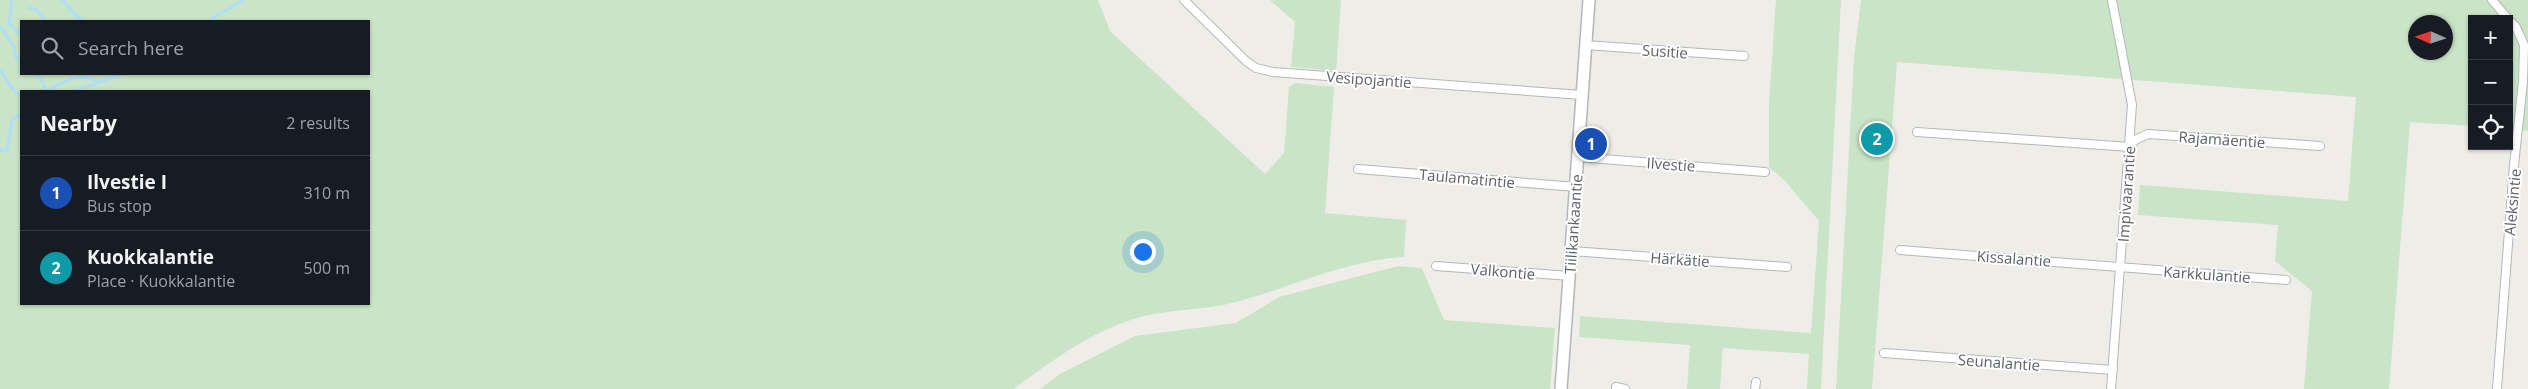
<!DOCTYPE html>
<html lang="en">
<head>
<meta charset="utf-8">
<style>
	:root { --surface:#171b24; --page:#242831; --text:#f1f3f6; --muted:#9ea1a6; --line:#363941; --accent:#b45309 }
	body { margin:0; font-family:"Open Sans",sans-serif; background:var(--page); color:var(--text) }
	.controls { position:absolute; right:15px; top:15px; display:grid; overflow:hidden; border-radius:0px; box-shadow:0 1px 4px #0004 }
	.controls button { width:45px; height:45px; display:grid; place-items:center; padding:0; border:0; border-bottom:1px solid var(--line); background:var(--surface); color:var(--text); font:25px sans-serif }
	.compass { position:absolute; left:2408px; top:15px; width:45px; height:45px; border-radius:50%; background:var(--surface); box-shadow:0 1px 4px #0004; rotate:273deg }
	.you { position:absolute; left:1142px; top:251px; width:18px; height:18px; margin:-12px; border:4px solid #fff; border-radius:50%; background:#1a73e8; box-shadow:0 0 0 8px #1a73e833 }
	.badge { display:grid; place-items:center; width:32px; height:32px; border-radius:50%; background:var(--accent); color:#fff; font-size:16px; font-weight:700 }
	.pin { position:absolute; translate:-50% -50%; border:2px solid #fff; box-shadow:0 1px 5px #0006 }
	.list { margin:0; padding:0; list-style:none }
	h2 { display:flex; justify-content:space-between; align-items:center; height:65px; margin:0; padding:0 20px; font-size:21px }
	h2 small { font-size:16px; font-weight:400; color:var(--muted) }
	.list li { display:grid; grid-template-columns:32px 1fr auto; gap:15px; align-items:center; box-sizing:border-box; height:75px; padding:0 20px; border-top:1px solid var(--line) }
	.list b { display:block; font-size:19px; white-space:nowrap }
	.list p { margin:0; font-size:16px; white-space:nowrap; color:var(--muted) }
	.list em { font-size:16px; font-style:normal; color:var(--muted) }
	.icon { flex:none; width:28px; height:28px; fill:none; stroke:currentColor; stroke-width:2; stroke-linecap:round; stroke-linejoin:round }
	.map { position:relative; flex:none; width:2528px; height:389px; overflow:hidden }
	.search { position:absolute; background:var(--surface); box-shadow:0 1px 4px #0004; left:20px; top:20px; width:350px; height:55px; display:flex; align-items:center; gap:12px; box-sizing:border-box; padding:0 18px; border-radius:0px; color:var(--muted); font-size:19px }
	.panel { position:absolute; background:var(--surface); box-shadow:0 1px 4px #0004; left:20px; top:90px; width:350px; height:215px; border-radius:0px }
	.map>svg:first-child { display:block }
</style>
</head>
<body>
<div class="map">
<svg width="2528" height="389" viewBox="0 0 2528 389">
	<rect width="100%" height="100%" fill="#efede7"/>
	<path fill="#c9e4c6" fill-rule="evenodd" d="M 0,0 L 1098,0 L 1110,31 L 1265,174 L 1284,153 L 1289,87 L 1295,83 L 1334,87 L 1325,213 L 1406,220 L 1404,257 C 1348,260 1296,285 1243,300 C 1208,311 1169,308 1134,319 C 1088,333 1051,362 1013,389 L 0,389 ZM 21,21 L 369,21 L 369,74 L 21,74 ZM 21,91 L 369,91 L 369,304 L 21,304 Z
		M 1270,0 L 1341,0 L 1336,71 L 1291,67 L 1295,22 Z
		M 1776,0 L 1841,0 L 1821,389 L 1807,389 L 1809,354 L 1723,348 L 1720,389 L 1687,389 L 1690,345 L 1579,337 L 1580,316 L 1811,333 L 1819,221 L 1785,181 L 1769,167 L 1769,104 Z
		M 1861,0 L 2528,0 L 2528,131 L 2509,129 L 2509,19 L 2472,19 L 2472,126 L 2410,122 L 2389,389 L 2304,389 L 2312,291 L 2275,261 L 2278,225 L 2138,215 L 2140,185 L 2348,201 L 2356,97 L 1897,62 L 1872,389 L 1836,389 L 1854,58 ZM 2416,22 L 2446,22 L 2446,52 L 2416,52 Z
		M 1398,266 L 1422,268 L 1444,320 L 1555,328 L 1550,389 L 1040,389 L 1060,374 L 1135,336 L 1236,323 L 1279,297 Z"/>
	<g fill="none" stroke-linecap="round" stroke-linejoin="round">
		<path stroke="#afdff8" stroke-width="3" d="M 12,0 L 9,24 L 21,35
			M 63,0 L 71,11 L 83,21
			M 29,8 L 36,9 L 46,21
			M 208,21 L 243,0
			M 0,27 L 14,46 L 16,57 L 21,62
			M 0,70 L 11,87 L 21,97
			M 33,74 L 41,78 L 46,91
			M 47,91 C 61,82 83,70 99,83
			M 74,91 L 122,74
			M 0,150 L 7,151 L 12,120 L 21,114"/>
		<g stroke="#b4b7ba" stroke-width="10">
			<path id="street" d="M 1184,0 L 1246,61 L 1256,68 L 1273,72 L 1582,95
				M 2492,0 L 2508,19
				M 1585,45 L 1744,56
				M 1917,132 L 2130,147 L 2135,140 L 2148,134 L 2320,146
				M 1578,157 L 1765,172
				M 1358,169 L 1576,187
				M 1900,250 L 2286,280
				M 1572,251 L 1787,267
				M 1436,266 L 1570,276
				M 1884,353 L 2113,370
				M 1616,387 L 1625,389
				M 1755,389 L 1756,382
				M 2111,389 L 2132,105 L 2112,0
				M 2497,389 L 2514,165 L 2523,82 L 2524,45 L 2516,27 L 2509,20"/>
		</g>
		<g stroke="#b3b6ba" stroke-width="14">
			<path id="secondary" d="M 1561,389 L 1589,0"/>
		</g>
		<use href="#street" stroke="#fff" stroke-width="8"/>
		<use href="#secondary" stroke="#fff" stroke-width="11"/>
	</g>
	<g text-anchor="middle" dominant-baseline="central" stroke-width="4" stroke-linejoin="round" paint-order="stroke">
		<g font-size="15" fill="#5e6266" stroke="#fff">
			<text transform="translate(1665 51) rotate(4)">Susitie</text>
			<text transform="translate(1369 79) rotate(4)">Vesipojantie</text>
			<text transform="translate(2222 139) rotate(4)">Rajamäentie</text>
			<text transform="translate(1671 164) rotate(4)">Ilvestie</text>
			<text transform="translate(1467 178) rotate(5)">Taulamatintie</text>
			<text transform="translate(2126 194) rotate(-86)">Impivaarantie</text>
			<text transform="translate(2512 202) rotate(-85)">Aleksintie</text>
			<text transform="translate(1573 224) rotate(-86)">Tiilikankaantie</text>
			<text transform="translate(2014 258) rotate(4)">Kissalantie</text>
			<text transform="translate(1680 259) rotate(4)">Härkätie</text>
			<text transform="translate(1503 271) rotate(5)">Valkontie</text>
			<text transform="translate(2207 274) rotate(4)">Karkkulantie</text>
			<text transform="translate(1999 362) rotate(4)">Seunalantie</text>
		</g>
	</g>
</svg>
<div class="controls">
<button>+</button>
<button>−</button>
<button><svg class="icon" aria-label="locate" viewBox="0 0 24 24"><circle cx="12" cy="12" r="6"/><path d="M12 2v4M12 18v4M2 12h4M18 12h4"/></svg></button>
</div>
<svg class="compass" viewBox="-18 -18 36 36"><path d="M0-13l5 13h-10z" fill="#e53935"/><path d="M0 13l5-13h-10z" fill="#9ea1a6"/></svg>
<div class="you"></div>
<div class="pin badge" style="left:1591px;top:144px;background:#1a4fb4">1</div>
<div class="pin badge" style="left:1877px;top:139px;background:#0f9aa8">2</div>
<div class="search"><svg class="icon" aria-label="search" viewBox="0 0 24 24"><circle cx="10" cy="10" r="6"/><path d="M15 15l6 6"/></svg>Search here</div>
<section class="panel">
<h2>Nearby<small>2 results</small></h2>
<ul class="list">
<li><span class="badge" style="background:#1a4fb4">1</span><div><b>Ilvestie I</b><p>Bus stop</p></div><em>310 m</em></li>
<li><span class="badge" style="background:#0f9aa8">2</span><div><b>Kuokkalantie</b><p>Place · Kuokkalantie</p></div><em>500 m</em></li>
</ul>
</section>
</div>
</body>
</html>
